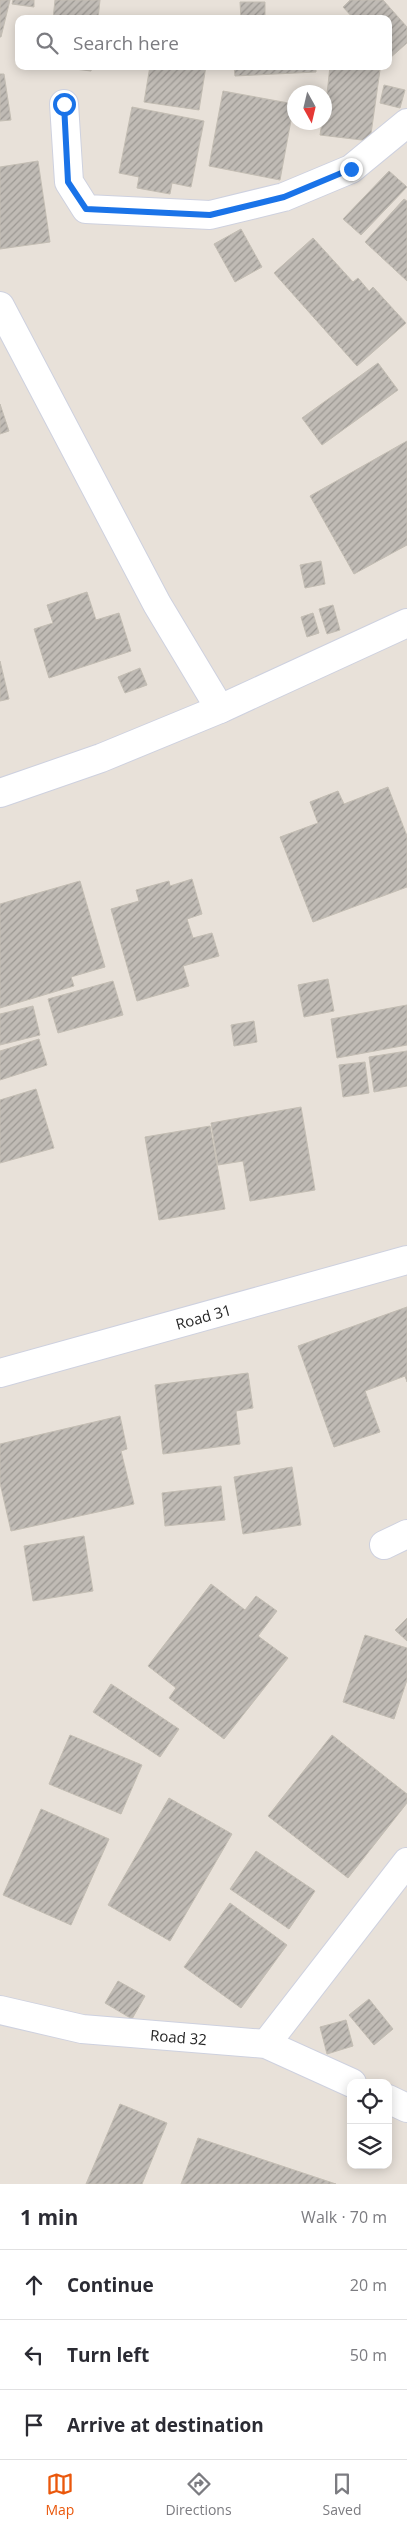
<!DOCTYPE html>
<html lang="en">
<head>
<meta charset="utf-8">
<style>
	:root { --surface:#fff; --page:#f7f7f7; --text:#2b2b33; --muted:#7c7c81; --line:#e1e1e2; --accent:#ea580c }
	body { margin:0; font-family:"Open Sans",sans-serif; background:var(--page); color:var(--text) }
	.controls { position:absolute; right:15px; bottom:15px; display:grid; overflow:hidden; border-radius:10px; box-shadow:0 2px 12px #0003 }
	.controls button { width:45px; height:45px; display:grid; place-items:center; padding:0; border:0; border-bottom:1px solid var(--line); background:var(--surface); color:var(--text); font:25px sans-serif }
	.compass { position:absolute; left:287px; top:85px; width:45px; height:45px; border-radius:50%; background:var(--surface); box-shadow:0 2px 12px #0003; rotate:172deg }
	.stop { position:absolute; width:15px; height:15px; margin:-11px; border:4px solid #1a73e8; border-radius:50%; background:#fff }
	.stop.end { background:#1a73e8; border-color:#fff; box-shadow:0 1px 5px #0008 }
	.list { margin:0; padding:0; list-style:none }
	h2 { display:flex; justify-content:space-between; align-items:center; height:65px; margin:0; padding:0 20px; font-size:21px }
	h2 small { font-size:16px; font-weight:400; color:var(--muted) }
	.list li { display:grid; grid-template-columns:32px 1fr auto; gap:15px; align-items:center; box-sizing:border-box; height:70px; padding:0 20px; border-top:1px solid var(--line) }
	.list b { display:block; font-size:19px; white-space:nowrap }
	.list em { font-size:16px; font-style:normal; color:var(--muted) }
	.icon { flex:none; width:28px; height:28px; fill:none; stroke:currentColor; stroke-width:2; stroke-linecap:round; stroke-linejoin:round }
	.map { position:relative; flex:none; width:407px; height:2184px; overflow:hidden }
	.search { position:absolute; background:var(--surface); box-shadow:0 2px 12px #0003; left:15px; right:15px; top:15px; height:55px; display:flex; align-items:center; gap:12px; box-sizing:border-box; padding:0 18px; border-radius:10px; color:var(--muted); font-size:19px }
	.sheet { height:275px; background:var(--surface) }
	nav { display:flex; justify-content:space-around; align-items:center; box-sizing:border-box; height:70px; border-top:1px solid var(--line); background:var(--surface); font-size:14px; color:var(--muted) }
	nav a { display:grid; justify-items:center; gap:2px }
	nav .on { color:var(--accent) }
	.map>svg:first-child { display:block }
</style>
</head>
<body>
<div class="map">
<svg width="407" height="2184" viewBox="0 0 407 2184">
	<defs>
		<pattern id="building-hatch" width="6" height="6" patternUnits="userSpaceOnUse" patternTransform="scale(1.25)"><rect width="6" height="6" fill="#c0bbb5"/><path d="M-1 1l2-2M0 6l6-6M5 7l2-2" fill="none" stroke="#9c9893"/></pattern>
	</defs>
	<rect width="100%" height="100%" fill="#e8e1d9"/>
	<path fill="url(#building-hatch)" stroke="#c3bdb3" d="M 0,0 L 10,0 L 1,37 L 0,37 Z
		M 13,0 L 34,0 L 34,7 L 12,4 Z
		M 55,0 L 100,0 L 98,19 L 53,19 Z
		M 350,0 L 383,0 L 407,27 L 407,43 L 390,58 L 388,56 L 388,19 L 354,19 L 343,7 Z
		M 240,2 L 265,2 L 265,19 L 241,19 Z
		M 50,66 L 92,66 L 91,71 Z
		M 150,66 L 206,66 L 199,110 L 144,102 Z
		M 234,66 L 316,66 L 316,72 L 235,76 Z
		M 330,66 L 380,70 L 370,141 L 320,135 L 322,122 L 324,122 Z
		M 0,74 L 4,74 L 11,120 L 0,121 Z
		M 384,85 L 405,90 L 400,108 L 380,103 Z
		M 223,91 L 294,104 L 280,180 L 209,166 Z
		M 132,107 L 204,121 L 191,187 L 172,183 L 170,194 L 137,188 L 139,177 L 119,173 Z
		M 38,161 L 50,242 L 0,249 L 0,167 Z
		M 389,171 L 407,187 L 361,235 L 343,219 Z
		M 404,199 L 407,201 L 407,281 L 365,242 Z
		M 241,229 L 262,267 L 235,282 L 214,244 Z
		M 313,238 L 353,282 L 358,278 L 369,291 L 373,287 L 406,323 L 357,366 L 274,273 Z
		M 378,363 L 398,390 L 322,445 L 302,418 Z
		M 0,404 L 9,431 L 0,434 Z
		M 407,441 L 407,545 L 354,574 L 310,496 Z
		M 321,561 L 325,584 L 305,588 L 300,565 Z
		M 87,592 L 96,620 L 119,613 L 131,651 L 49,678 L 34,629 L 53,623 L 47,605 Z
		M 333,605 L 340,630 L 327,634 L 319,609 Z
		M 313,613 L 319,633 L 307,637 L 301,617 Z
		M 0,661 L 9,699 L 0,701 Z
		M 140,668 L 147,685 L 125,693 L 118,677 Z
		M 388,787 L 407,836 L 407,887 L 313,922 L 280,837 L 318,823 L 310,802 L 338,791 L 344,804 Z
		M 192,879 L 202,914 L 187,919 L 193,938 L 212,933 L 219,956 L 183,966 L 189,986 L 137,1001 L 111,909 L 139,901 L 136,890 L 169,881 L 170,886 Z
		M 80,881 L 105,967 L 71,977 L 74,986 L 0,1008 L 0,904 Z
		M 328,979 L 334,1011 L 304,1017 L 298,985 Z
		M 113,981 L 123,1015 L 58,1033 L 48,999 Z
		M 407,1005 L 407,1045 L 337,1058 L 331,1019 Z
		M 33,1006 L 40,1035 L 0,1045 L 0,1014 Z
		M 254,1021 L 257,1042 L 234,1046 L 231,1025 Z
		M 39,1039 L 47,1065 L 0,1080 L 0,1051 Z
		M 407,1051 L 407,1086 L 374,1092 L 369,1057 Z
		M 365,1062 L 369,1093 L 343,1097 L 339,1065 Z
		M 36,1089 L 54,1148 L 0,1163 L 0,1100 Z
		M 301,1107 L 315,1190 L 250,1201 L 243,1161 L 218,1165 L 211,1123 Z
		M 210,1126 L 225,1209 L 159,1220 L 145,1137 Z
		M 407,1307 L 407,1382 L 405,1376 L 365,1391 L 380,1432 L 334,1447 L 298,1346 Z
		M 248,1373 L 253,1408 L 236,1411 L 240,1444 L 163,1454 L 155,1385 Z
		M 120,1416 L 127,1449 L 121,1451 L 134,1504 L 11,1531 L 0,1483 L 0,1444 Z
		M 292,1467 L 301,1525 L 243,1534 L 234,1477 Z
		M 221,1486 L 225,1520 L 165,1526 L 162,1493 Z
		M 84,1536 L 93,1591 L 33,1601 L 24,1546 Z
		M 211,1584 L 245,1610 L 256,1596 L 277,1611 L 258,1636 L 288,1658 L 224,1739 L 169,1698 L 176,1688 L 148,1666 Z
		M 407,1618 L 407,1641 L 395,1630 Z
		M 365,1635 L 407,1648 L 407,1680 L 394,1719 L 343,1702 Z
		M 111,1684 L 179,1729 L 160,1757 L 93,1712 Z
		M 70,1735 L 142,1765 L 121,1814 L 49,1784 Z
		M 332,1735 L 407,1794 L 407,1803 L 348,1878 L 268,1816 Z
		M 169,1798 L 232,1834 L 170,1941 L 108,1905 Z
		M 41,1809 L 109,1839 L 71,1925 L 3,1895 Z
		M 256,1851 L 315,1891 L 289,1929 L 230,1889 Z
		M 230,1903 L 287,1945 L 241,2008 L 184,1967 Z
		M 118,1981 L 145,1996 L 132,2019 L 105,2003 Z
		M 369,1999 L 393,2029 L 374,2045 L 349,2015 Z
		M 346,2020 L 353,2046 L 327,2054 L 320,2027 Z
		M 120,2104 L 167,2123 L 142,2184 L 86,2184 Z
		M 198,2138 L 336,2184 L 181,2184 Z"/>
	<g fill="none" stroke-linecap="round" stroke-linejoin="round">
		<g stroke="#ced1df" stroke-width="30">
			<g id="minor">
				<path d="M 64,104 L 69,182 L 86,209 L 210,215 L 284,197 L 351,169 L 407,123"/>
				<path d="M 0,306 L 157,604 L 220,709"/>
				<path id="s1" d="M 0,1373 L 407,1260"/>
				<path d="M 384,1545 L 407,1534"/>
				<path id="s2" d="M 0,2010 L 82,2029 L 266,2044 L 352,2083"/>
				<path d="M 266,2044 L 407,1862"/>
				<path d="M 388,2099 L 407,2108"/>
			</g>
		</g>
		<g stroke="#ced1df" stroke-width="30">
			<path id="tertiary" d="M 0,793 L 101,758 L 220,709 L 407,623"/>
		</g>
		<use href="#minor" stroke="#fff" stroke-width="28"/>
		<use href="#tertiary" stroke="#fff" stroke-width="28"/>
	</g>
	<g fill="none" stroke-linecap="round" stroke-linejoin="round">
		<path stroke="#1a73e8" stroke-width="6" d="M 64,104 L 68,182 L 86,209 L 210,215 L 284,197 L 351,169"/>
	</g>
	<g text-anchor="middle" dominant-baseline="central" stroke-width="4" stroke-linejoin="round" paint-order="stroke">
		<g font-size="15" fill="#262626" stroke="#fff">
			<text stroke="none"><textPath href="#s1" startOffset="211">Road 31</textPath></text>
			<text stroke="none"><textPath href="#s2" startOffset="181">Road 32</textPath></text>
		</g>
	</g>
</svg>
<div class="controls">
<button><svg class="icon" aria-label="locate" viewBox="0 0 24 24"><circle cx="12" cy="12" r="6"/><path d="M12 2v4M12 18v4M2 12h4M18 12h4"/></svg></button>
<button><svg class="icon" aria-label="layers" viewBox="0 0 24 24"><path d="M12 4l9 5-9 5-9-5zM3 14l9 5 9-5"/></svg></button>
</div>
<svg class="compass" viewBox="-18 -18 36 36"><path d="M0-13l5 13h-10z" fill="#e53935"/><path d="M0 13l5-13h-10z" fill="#7c7c81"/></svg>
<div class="stop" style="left:64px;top:104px"></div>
<div class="stop end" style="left:351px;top:169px"></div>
<div class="search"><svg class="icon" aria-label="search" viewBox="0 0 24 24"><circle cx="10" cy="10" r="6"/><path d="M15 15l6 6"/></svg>Search here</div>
</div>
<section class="sheet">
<h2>1 min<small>Walk · 70 m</small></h2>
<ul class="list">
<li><svg class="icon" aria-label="ahead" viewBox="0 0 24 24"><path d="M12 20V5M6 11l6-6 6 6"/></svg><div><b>Continue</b></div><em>20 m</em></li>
<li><svg class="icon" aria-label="left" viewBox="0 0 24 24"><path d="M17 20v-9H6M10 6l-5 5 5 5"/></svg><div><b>Turn left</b></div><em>50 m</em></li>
<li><svg class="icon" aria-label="arrive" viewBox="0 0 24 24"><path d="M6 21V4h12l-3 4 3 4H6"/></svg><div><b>Arrive at destination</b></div></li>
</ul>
</section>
<nav>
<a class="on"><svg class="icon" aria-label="map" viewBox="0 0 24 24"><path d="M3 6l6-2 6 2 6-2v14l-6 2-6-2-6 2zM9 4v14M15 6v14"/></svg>Map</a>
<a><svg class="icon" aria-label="directions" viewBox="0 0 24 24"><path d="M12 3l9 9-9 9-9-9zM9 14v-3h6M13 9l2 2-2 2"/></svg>Directions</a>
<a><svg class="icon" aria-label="saved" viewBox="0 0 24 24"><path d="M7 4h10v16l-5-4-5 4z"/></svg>Saved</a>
</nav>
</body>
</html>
